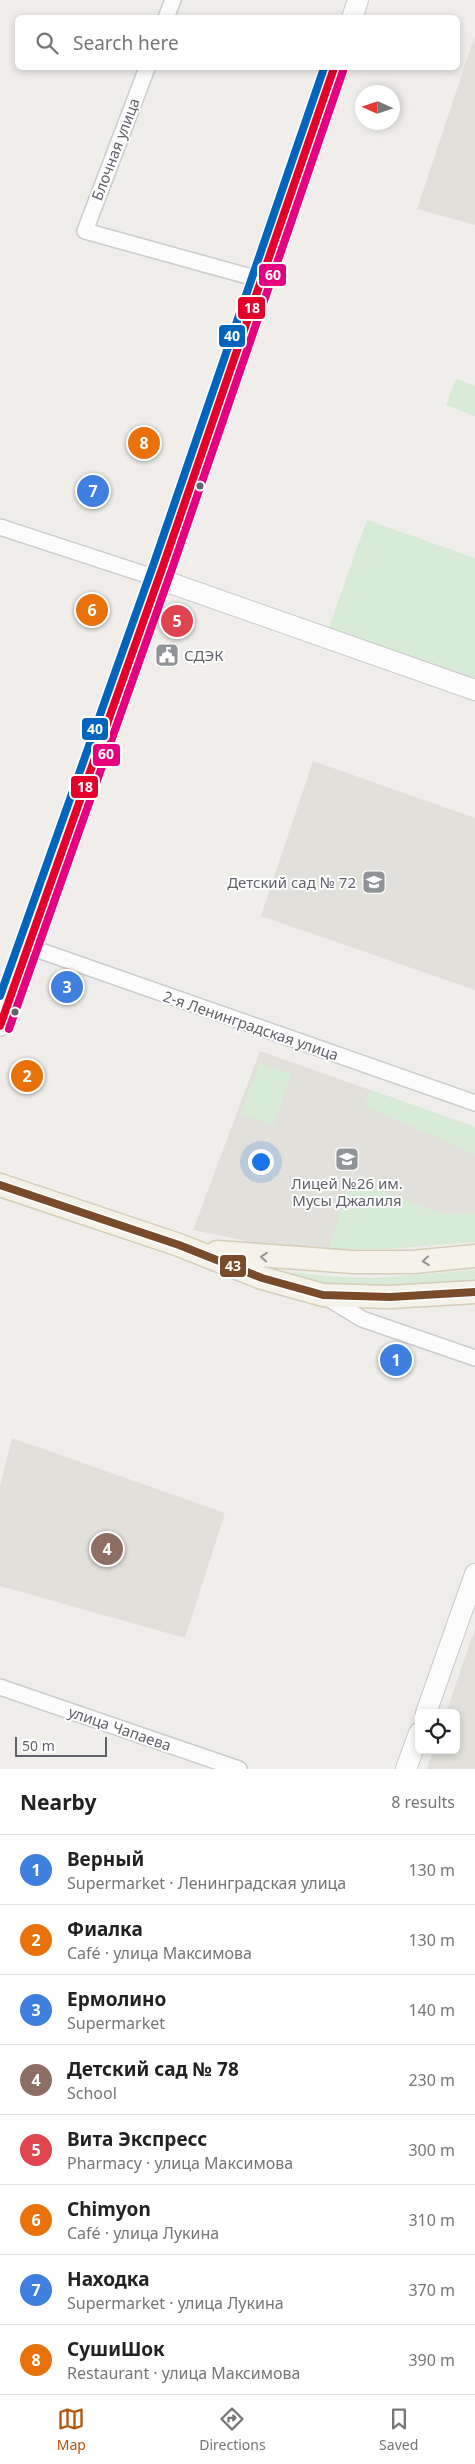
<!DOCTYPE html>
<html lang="en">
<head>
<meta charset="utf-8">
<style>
	:root { --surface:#fff; --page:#f6f6f6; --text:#222; --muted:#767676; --line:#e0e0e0; --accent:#b45309 }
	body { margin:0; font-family:"Noto Sans",sans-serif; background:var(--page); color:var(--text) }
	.controls { position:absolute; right:15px; bottom:15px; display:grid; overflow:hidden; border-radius:8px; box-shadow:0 2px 8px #0003 }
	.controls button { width:45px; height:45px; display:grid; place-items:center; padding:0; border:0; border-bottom:1px solid var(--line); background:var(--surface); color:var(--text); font:25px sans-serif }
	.compass { position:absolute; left:355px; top:85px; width:45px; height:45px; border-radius:50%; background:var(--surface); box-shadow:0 2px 8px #0003; rotate:273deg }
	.scale { position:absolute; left:15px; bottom:12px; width:92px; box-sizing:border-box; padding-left:5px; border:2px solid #5f6368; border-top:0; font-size:14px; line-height:18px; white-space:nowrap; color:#5f6368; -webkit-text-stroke:4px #fff; paint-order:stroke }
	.you { position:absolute; left:260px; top:1161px; width:18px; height:18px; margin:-12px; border:4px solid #fff; border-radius:50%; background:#1a73e8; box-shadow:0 0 0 8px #1a73e833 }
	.badge { display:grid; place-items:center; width:32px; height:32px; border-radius:50%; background:var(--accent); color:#fff; font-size:16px; font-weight:700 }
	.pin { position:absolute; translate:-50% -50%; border:2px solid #fff; box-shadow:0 1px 5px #0006 }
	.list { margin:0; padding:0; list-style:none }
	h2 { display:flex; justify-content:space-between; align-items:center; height:65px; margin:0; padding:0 20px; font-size:21px }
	h2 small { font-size:16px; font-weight:400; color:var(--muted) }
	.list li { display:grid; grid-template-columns:32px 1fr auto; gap:15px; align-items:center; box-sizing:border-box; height:70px; padding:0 20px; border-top:1px solid var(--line) }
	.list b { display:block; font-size:19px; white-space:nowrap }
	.list p { margin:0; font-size:16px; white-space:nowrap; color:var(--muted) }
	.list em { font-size:16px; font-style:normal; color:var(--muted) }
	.icon { flex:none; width:28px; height:28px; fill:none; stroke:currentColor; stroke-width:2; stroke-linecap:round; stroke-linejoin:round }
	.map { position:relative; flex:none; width:475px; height:1769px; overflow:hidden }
	.search { position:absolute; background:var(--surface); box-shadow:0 2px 8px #0003; left:15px; right:15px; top:15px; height:55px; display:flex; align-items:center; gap:12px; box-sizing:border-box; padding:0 18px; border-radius:8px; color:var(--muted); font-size:19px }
	.sheet { height:625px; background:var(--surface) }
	nav { display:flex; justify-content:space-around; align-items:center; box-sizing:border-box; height:70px; border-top:1px solid var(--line); background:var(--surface); font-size:14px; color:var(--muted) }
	nav a { display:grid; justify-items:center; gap:2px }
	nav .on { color:var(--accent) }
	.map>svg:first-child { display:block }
</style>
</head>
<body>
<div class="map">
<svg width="475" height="1769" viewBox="0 0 475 1769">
	<rect width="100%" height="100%" fill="#efeeea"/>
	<path fill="#e2e0da" d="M 475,35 L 475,225 L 417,209 Z
		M 313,761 L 475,818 L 475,990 L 261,916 Z
		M 260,1051 L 475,1127 L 475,1242 L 384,1249 L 329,1249 L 257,1243 L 193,1230 Z
		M 12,1438 L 225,1513 L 185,1638 L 0,1586 L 0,1486 Z
		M 475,1628 L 475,1769 L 427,1769 L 433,1750 L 456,1750 L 456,1713 L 446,1713 Z"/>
	<path fill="#d8ebd6" d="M 456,379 L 475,386 L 475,416 L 446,405 Z
		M 367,520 L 475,558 L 475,685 L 327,633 Z
		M 259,1063 L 291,1074 L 273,1126 L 241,1114 Z
		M 371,1090 L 475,1127 L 475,1154 L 364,1106 Z
		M 350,1180 L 444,1214 L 475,1213 L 475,1242 L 384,1249 L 329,1249 Z
		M 475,1270 L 475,1283 L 404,1288 L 332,1287 L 288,1274 L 296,1272 L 323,1276 L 375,1278 Z"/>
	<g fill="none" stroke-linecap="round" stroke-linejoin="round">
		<g stroke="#cbcccc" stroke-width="18">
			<path id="street" d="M 166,18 L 173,0
				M 147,68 L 85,231 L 262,280
				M 0,527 L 159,579
				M 27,946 L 475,1103
				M 326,1297 L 362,1319 L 475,1358
				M 0,1687 L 239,1769"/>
		</g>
		<g stroke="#cacacb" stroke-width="22">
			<path id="secondary" d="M 352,18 L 358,0
				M 159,579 L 475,690
				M 0,1026 L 163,566 L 334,68
				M 426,1713 L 475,1574
				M 406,1769 L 419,1733"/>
		</g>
		<g stroke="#d7ceb8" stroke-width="25">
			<path id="primary" d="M 0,1185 L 179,1245 L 262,1278 L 323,1295 L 390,1297 L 475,1292
				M 217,1252 L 353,1262 L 413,1262 L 475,1256"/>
		</g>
		<use href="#street" stroke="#fdfcfc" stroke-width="15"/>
		<use href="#secondary" stroke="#fdfcfc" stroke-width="20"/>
		<use href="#primary" stroke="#f4f2e9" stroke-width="22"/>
		<g stroke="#fff" stroke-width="11">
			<path id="bus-1" d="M 0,1026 L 163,566 L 334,68"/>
		</g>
		<g stroke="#fff" stroke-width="11">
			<path id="bus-2" d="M 9,1029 L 172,569 L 343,71"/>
		</g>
		<g stroke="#fff" stroke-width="11">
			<path id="bus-3" d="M 0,996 L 154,563 L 324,68"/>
		</g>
		<g stroke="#fff" stroke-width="11">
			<path id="bus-4" d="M 0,1185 L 179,1245 L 262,1278 L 323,1295 L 390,1297 L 475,1292"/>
		</g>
		<use href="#bus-1" stroke="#e4002b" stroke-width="8"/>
		<use href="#bus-2" stroke="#e5007d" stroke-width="8"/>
		<use href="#bus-3" stroke="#0065bd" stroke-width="8"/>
		<use href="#bus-4" stroke="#7a4b2a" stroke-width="8"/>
	</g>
	<defs><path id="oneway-chevron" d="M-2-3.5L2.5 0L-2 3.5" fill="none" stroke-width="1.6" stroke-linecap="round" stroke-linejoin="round" transform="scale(1.25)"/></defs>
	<g stroke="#939595">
		<use href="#oneway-chevron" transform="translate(264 1257) rotate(-175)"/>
		<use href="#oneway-chevron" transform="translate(426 1261) rotate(174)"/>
	</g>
	<defs>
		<g id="civic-square" transform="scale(1.25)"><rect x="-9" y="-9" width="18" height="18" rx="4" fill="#919496" stroke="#fff"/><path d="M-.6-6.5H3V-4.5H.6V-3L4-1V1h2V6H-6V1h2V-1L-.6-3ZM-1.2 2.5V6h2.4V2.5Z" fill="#fff"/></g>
		<g id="school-square" transform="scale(1.25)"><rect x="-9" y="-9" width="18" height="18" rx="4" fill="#919496" stroke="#fff"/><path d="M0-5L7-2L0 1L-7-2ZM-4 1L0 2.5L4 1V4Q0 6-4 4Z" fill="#fff"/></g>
	</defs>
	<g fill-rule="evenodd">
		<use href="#civic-square" x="167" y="655"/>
		<use href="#school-square" x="374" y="882"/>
		<use href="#school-square" x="347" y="1159"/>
	</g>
	<g fill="#5f6368" stroke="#fff" stroke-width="2">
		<circle cx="200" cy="486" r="4.5"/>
		<circle cx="15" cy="1012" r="4.5"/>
	</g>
	<g text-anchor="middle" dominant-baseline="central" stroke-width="4" stroke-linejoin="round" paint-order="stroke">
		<g font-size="15" fill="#5f6368" stroke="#fff">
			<text transform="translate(115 149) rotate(-69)">Блочная улица</text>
			<text transform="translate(251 1025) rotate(19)">2-я Ленинградская улица</text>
			<text transform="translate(120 1728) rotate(19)">улица Чапаева</text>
		</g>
		<g font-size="15" fill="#5f6368" stroke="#fff" text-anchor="start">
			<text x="184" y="655">СДЭК</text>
			<text x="356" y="882" text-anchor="end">Детский сад № 72</text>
			<text x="347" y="1183" text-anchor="middle">Лицей №26 им.<tspan x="347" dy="17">Мусы Джалиля</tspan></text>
		</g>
	</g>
	<g stroke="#fff" stroke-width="2">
		<rect x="258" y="263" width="29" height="24" rx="5" fill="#e5007d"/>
		<rect x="237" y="296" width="29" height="24" rx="5" fill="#e4002b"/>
		<rect x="218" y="324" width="28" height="24" rx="5" fill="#0065bd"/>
		<rect x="81" y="717" width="28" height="24" rx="5" fill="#0065bd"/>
		<rect x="92" y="743" width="29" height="24" rx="5" fill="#e5007d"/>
		<rect x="70" y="775" width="29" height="24" rx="5" fill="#e4002b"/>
		<rect x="219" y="1254" width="28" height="24" rx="5" fill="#7a4b2a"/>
	</g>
	<g font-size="14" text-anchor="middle" font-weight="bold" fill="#fff">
		<text x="273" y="280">60</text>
		<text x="252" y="313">18</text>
		<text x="232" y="341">40</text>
		<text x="95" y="734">40</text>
		<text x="106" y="759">60</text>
		<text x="85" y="792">18</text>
		<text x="233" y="1271">43</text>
	</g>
</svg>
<div class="controls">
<button><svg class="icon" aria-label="locate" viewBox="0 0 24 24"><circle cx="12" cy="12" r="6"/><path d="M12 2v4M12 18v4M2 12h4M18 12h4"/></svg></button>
</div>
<svg class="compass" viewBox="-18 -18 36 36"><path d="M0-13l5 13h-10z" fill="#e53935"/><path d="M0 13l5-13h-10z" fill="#767676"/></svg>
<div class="scale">50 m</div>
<div class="you"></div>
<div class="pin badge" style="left:396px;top:1360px;background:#3f7fe0">1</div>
<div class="pin badge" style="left:27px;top:1076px;background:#e8710a">2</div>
<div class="pin badge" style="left:67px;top:987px;background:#3f7fe0">3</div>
<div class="pin badge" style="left:107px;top:1549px;background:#8d6e63">4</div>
<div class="pin badge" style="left:177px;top:621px;background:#e0444e">5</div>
<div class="pin badge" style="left:92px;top:610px;background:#e8710a">6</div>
<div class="pin badge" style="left:93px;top:491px;background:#3f7fe0">7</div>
<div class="pin badge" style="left:144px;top:443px;background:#e8710a">8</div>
<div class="search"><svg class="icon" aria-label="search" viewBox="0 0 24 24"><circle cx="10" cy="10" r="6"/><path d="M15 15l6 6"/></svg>Search here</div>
</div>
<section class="sheet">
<h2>Nearby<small>8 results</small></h2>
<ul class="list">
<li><span class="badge" style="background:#3f7fe0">1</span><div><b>Верный</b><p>Supermarket · Ленинградская улица</p></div><em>130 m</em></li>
<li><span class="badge" style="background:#e8710a">2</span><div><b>Фиалка</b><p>Café · улица Максимова</p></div><em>130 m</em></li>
<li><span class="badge" style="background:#3f7fe0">3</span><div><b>Ермолино</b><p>Supermarket</p></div><em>140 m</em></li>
<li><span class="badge" style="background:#8d6e63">4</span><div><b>Детский сад № 78</b><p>School</p></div><em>230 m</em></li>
<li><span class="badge" style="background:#e0444e">5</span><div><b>Вита Экспресс</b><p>Pharmacy · улица Максимова</p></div><em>300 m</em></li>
<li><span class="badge" style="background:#e8710a">6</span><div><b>Chimyon</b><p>Café · улица Лукина</p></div><em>310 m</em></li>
<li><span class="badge" style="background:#3f7fe0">7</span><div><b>Находка</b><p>Supermarket · улица Лукина</p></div><em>370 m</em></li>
<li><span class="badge" style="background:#e8710a">8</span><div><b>СушиШок</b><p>Restaurant · улица Максимова</p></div><em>390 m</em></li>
</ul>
</section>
<nav>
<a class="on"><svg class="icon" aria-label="map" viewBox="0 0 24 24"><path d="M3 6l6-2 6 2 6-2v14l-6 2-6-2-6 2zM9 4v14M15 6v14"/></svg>Map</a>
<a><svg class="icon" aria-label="directions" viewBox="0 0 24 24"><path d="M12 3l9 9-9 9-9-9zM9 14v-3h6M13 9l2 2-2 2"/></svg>Directions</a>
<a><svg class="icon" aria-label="saved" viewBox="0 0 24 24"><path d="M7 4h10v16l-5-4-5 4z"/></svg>Saved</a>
</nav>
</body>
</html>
